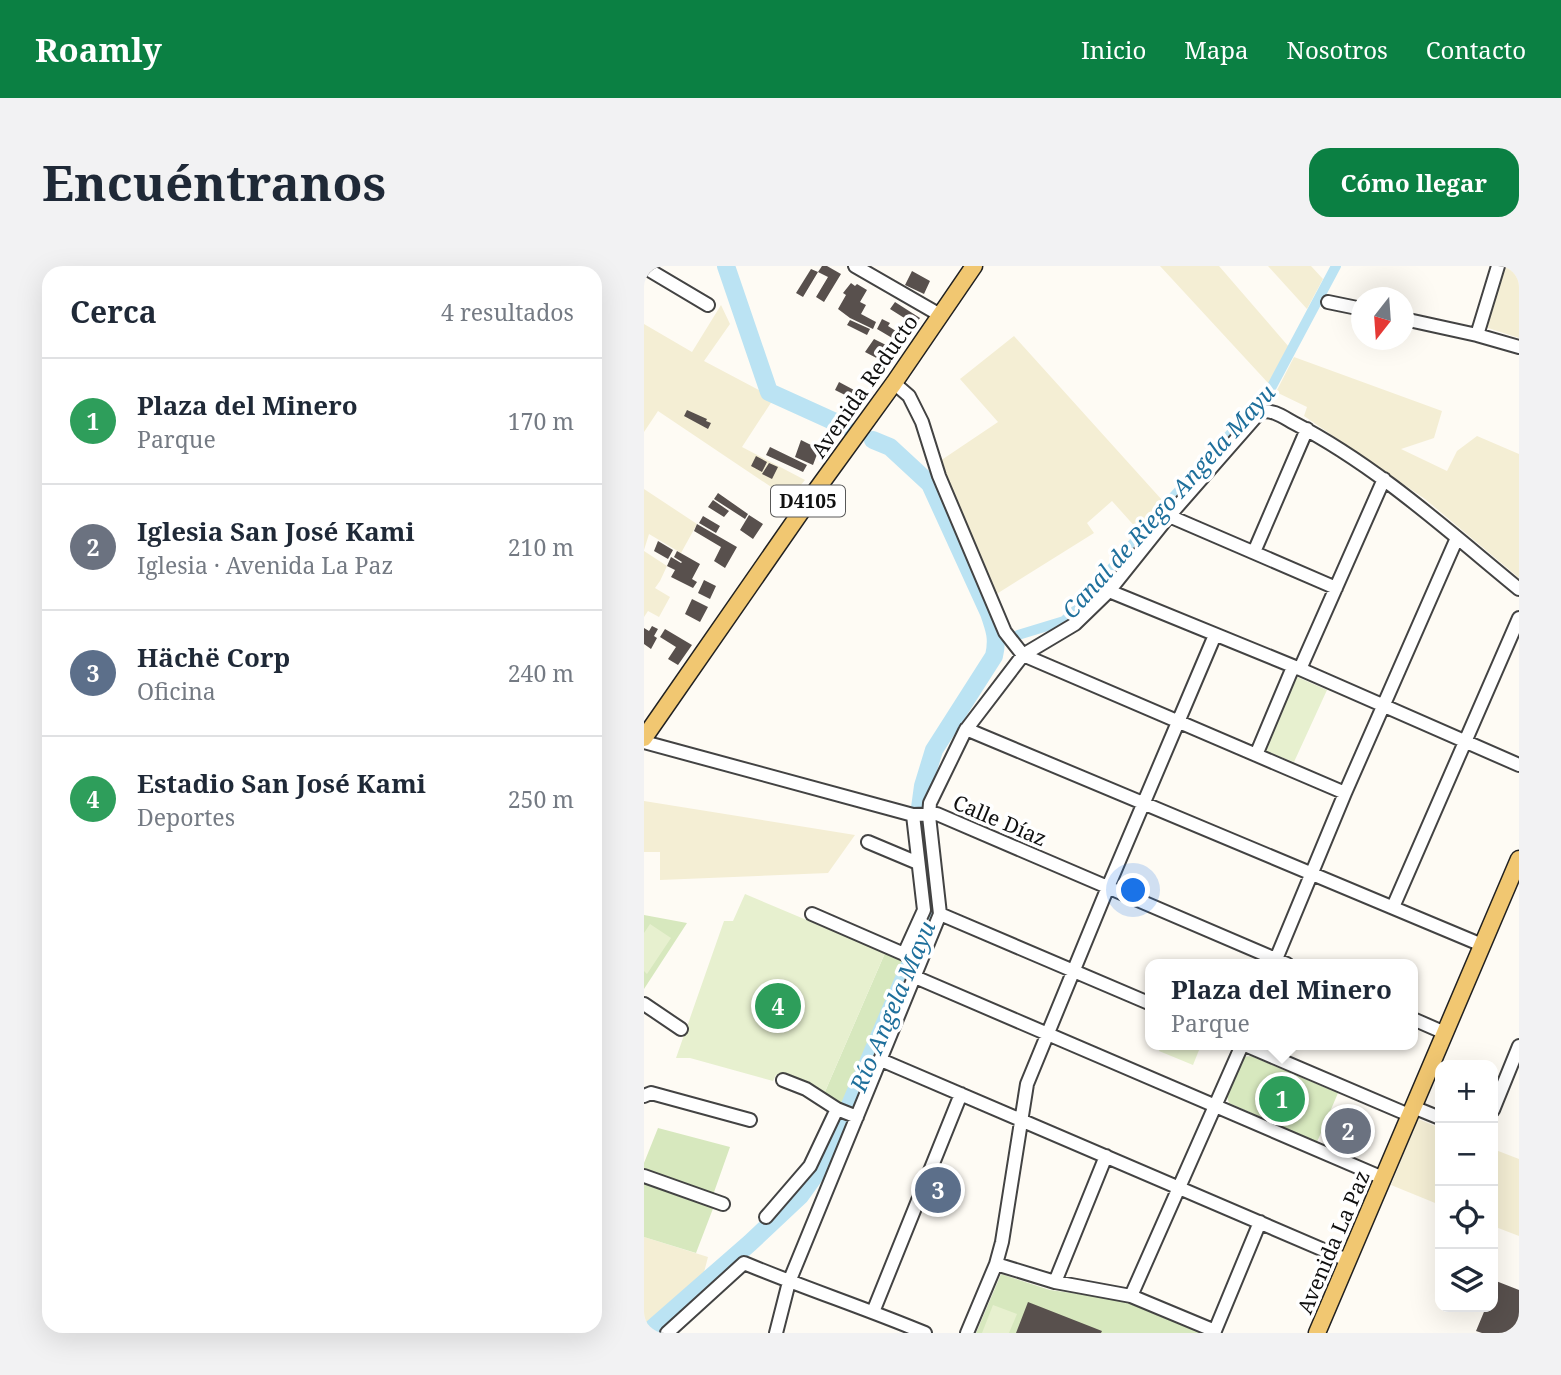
<!DOCTYPE html>
<html lang="es">
<head>
<meta charset="utf-8">
<style>
	:root { --surface:#fff; --page:#f2f2f3; --text:#1f2937; --muted:#747a83; --line:#e0e1e3; --accent:#0b8043 }
	body { margin:0; font-family:"Noto Serif",serif; background:var(--page); color:var(--text) }
	.controls { position:absolute; right:21px; bottom:21px; display:grid; overflow:hidden; border-radius:14px; box-shadow:0 7px 28px #0002 }
	.controls button { width:63px; height:63px; display:grid; place-items:center; padding:0; border:0; border-bottom:2px solid var(--line); background:var(--surface); color:var(--text); font:35px sans-serif }
	.compass { position:absolute; left:707px; top:21px; width:63px; height:63px; border-radius:50%; background:var(--surface); box-shadow:0 7px 28px #0002; rotate:197deg }
	.you { position:absolute; left:490px; top:625px; width:24px; height:24px; margin:-18px; border:5px solid #fff; border-radius:50%; background:#1a73e8; box-shadow:0 0 0 10px #1a73e833 }
	.badge { display:grid; place-items:center; width:46px; height:46px; border-radius:50%; background:var(--accent); color:#fff; font-size:23px; font-weight:700 }
	.pin { position:absolute; translate:-50% -50%; border:4px solid #fff; box-shadow:0 2px 7px #0006 }
	.popup { position:absolute; left:501px; top:693px; width:273px; height:91px; box-sizing:border-box; display:grid; place-content:center; border-radius:14px; background:var(--surface); filter:drop-shadow(0 2px 5px #0005); font-size:23px; white-space:nowrap; color:var(--muted) }
	.popup b { font-size:26px; color:var(--text) }
	.popup::after { content:''; position:absolute; left:50%; top:100%; margin-left:-14px; border:14px solid transparent; border-top-color:var(--surface) }
	.list { margin:0; padding:0; list-style:none }
	h2 { display:flex; justify-content:space-between; align-items:center; height:91px; margin:0; padding:0 28px; font-size:30px }
	h2 small { font-size:23px; font-weight:400; color:var(--muted) }
	.list li { display:grid; grid-template-columns:46px 1fr auto; gap:21px; align-items:center; box-sizing:border-box; height:126px; padding:0 28px; border-top:2px solid var(--line) }
	.list b { display:block; font-size:26px; white-space:nowrap }
	.list p { margin:0; font-size:23px; white-space:nowrap; color:var(--muted) }
	.list em { font-size:23px; font-style:normal; color:var(--muted) }
	.icon { flex:none; width:38px; height:38px; fill:none; stroke:currentColor; stroke-width:2; stroke-linecap:round; stroke-linejoin:round }
	.map { position:relative; flex:none; width:875px; height:1067px; overflow:hidden; border-radius:21px }
	header { display:flex; align-items:center; gap:42px; box-sizing:border-box; height:98px; padding:0 35px; background:var(--accent); color:#fff }
	header strong { font-size:33px }
	nav { display:flex; gap:38px; margin-inline-start:auto; font-size:24px }
	.intro { display:flex; align-items:center; justify-content:space-between; box-sizing:border-box; height:168px; padding:0 42px }
	h1 { margin:0; font-size:49px }
	.button { padding:18px 32px; border-radius:21px; background:var(--accent); color:#fff; font-size:24px; font-weight:700 }
	main { display:flex; gap:42px; padding:0 42px }
	aside { flex:1; background:var(--surface); border-radius:21px; box-shadow:0 7px 28px #0002 }
	.map>svg:first-child { display:block }
</style>
</head>
<body>
<header>
<strong>Roamly</strong>
<nav><a>Inicio</a><a>Mapa</a><a>Nosotros</a><a>Contacto</a></nav>
</header>
<div class="intro"><h1>Encuéntranos</h1><a class="button">Cómo llegar</a></div>
<main>
<aside>
<h2>Cerca<small>4 resultados</small></h2>
<ul class="list">
<li><span class="badge" style="background:#2e9e5b">1</span><div><b>Plaza del Minero</b><p>Parque</p></div><em>170 m</em></li>
<li><span class="badge" style="background:#6b7280">2</span><div><b>Iglesia San José Kami</b><p>Iglesia · Avenida La Paz</p></div><em>210 m</em></li>
<li><span class="badge" style="background:#5c6f8a">3</span><div><b>Hächë Corp</b><p>Oficina</p></div><em>240 m</em></li>
<li><span class="badge" style="background:#2e9e5b">4</span><div><b>Estadio San José Kami</b><p>Deportes</p></div><em>250 m</em></li>
</ul>
</aside>
<div class="map">
<svg width="875" height="1067" viewBox="0 0 875 1067">
	<rect width="100%" height="100%" fill="#fefbf4"/>
	<path fill="#f4eed4" d="M 516,0 L 575,0 L 645,81 L 625,118 Z
		M 624,0 L 667,0 L 679,13 L 663,43 Z
		M 861,0 L 875,0 L 875,72 L 841,61 Z
		M 77,39 L 86,58 L 60,95 L 130,132 L 98,181 L 161,214 L 145,233 L 14,145 L 0,166 L 0,58 L 48,86 Z
		M 370,70 L 518,234 L 494,264 L 468,235 L 443,257 L 450,267 L 351,329 L 296,195 L 354,156 L 316,113 Z
		M 650,91 L 798,145 L 790,172 L 757,183 L 803,205 L 813,185 L 833,170 L 875,188 L 875,312 L 781,233 L 660,150 L 663,141 L 632,126 Z
		M 0,223 L 53,258 L 37,287 L 5,268 L 0,284 Z
		M 0,285 L 23,300 L 16,315 L 11,322 L 26,331 L 15,351 L 4,345 L 0,351 Z
		M 0,535 L 211,569 L 184,607 L 16,614 L 16,586 L 0,586 Z
		M 774,853 L 796,862 L 796,939 L 747,919 Z
		M 849,883 L 875,893 L 875,970 L 849,960 Z
		M 0,971 L 64,991 L 58,1014 L 3,1063 L 0,1062 Z"/>
	<path fill="#d7e8be" d="M 0,649 L 43,657 L 0,723 Z
		M 269,683 L 278,686 L 210,846 L 195,840 L 180,828 L 241,687 L 261,691 Z
		M 607,790 L 694,827 L 673,876 L 585,837 L 582,828 L 598,791 Z
		M 14,862 L 86,881 L 69,929 L 0,905 L 0,897 Z
		M 0,915 L 70,940 L 52,987 L 0,971 Z
		M 357,1008 L 406,1024 L 486,1035 L 560,1067 L 332,1067 Z"/>
	<path fill="#e7f0cf" d="M 651,410 L 683,424 L 650,496 L 618,484 Z
		M 101,628 L 241,687 L 180,828 L 132,809 L 129,815 L 46,792 L 32,792 L 80,655 L 89,655 Z
		M 6,658 L 27,672 L 3,708 L 0,705 L 0,667 Z
		M 517,779 L 557,779 L 549,799 L 515,785 Z
		M 349,1039 L 373,1048 L 365,1067 L 338,1067 Z"/>
	<g fill="none" stroke-linecap="round" stroke-linejoin="round">
		<path stroke="#bbe3f3" stroke-width="10" d="M 374,369 L 420,355 L 432,344 L 521,240 L 626,124 L 692,0"/>
		<path stroke="#bbe3f3" stroke-width="18" d="M 82,0 L 125,126 L 200,160
			M 229,174 L 246,181 L 286,218 L 345,347 C 351,364 354,373 350,390 L 290,484 L 279,520 L 276,542
			M 206,839 L 288,647 L 277,558
			M 3,1067 L 106,977 L 156,930 L 182,894 L 197,857"/>
	</g>
	<path fill="#58504d" d="M 178,0 L 183,0 L 197,8 L 180,36 L 172,31 L 184,11 L 174,6 Z
		M 167,3 L 174,6 L 159,31 L 152,27 Z
		M 268,5 L 286,15 L 280,28 L 261,19 Z
		M 207,17 L 211,20 L 213,18 L 223,24 L 216,36 L 222,39 L 217,48 L 232,56 L 229,63 L 206,52 L 194,43 L 202,29 L 199,27 Z
		M 251,36 L 276,52 L 267,65 L 261,61 L 265,55 L 246,43 Z
		M 238,53 L 246,57 L 244,60 L 255,67 L 258,61 L 267,68 L 260,79 L 233,63 Z
		M 206,54 L 226,63 L 223,69 L 203,59 Z
		M 230,73 L 252,84 L 244,98 L 221,86 Z
		M 195,116 L 210,124 L 214,122 L 220,125 L 218,131 L 222,133 L 219,138 L 191,124 Z
		M 43,144 L 63,153 L 62,155 L 67,157 L 64,163 L 40,150 Z
		M 157,174 L 175,183 L 169,199 L 151,191 Z
		M 126,181 L 163,199 L 159,206 L 122,189 Z
		M 112,190 L 123,196 L 118,206 L 107,200 Z
		M 125,197 L 134,201 L 128,213 L 118,208 Z
		M 74,227 L 104,248 L 101,253 L 70,233 Z
		M 69,234 L 85,245 L 80,251 L 64,241 Z
		M 105,249 L 119,258 L 109,273 L 96,264 Z
		M 59,250 L 76,260 L 72,267 L 55,257 Z
		M 53,258 L 93,281 L 81,302 L 70,295 L 77,281 L 50,265 Z
		M 14,275 L 29,284 L 24,293 L 10,285 Z
		M 33,285 L 56,298 L 48,313 L 53,316 L 49,322 L 27,311 L 31,304 L 23,300 L 27,291 L 37,297 L 38,296 L 30,291 Z
		M 60,314 L 72,320 L 66,333 L 54,327 Z
		M 48,333 L 64,341 L 56,356 L 41,348 Z
		M 8,360 L 14,363 L 10,370 L 13,372 L 7,383 L 0,378 L 0,362 L 5,365 Z
		M 21,363 L 48,379 L 34,399 L 24,393 L 32,381 L 16,371 Z
		M 852,1015 L 875,1024 L 875,1067 L 838,1067 L 832,1065 L 842,1041 L 849,1041 L 849,1023 Z
		M 384,1036 L 458,1065 L 457,1067 L 372,1067 Z"/>
	<g fill="none" stroke-linecap="round" stroke-linejoin="round">
		<g stroke="#434343" stroke-width="16">
			<path id="minor" d="M 211,0 L 296,49
				M 0,1 L 64,39
				M 684,36 L 718,43
				M 760,53 L 833,69 L 875,81
				M 833,69 L 854,0
				M 250,117 L 265,130 L 278,156 L 295,210 L 361,366 L 379,389 L 701,527
				M 525,250 L 692,322
				M 610,286 L 663,163
				M 465,325 L 656,403 L 875,499
				M 656,403 L 740,213
				M 322,463 L 838,679
				M 0,476 L 269,549 L 293,548 L 643,698
				M 612,489 L 649,401
				M 224,576 L 274,597
				M 749,641 L 875,352
				M 168,648 L 260,688 L 280,644 L 269,549
				M 296,648 L 507,738
				M 630,698 L 701,527 L 813,272
				M 271,711 L 739,912
				M 0,738 L 37,763
				M 769,753 L 801,767
				M 601,779 L 765,849
				M 237,794 L 703,994
				M 139,814 L 162,823 L 193,843 L 213,851
				M 0,830 L 7,827 L 106,854
				M 769,841 L 796,852
				M 849,844 L 875,780
				M 0,910 L 79,938
				M 122,951 L 166,900 L 193,843
				M 352,998 L 411,1016 L 487,1030 L 571,1065
				M 411,1016 L 462,890
				M 487,1030 L 598,779
				M 229,1046 L 317,828
				M 23,1067 L 100,997 C 160,1022 221,1042 281,1067
				M 132,1067 L 145,1016 L 296,648 L 285,550 L 286,537 L 321,465 L 379,389 L 431,358 L 465,325 L 525,250 L 616,146 C 629,143 639,151 650,157 C 733,200 803,264 875,323
				M 323,1067 L 352,998 L 358,976 L 383,818 L 464,621 L 571,369
				M 570,1067 L 616,956"/>
		</g>
		<g stroke="#212121" stroke-width="19">
			<path id="major" d="M 0,472 L 168,230 L 250,117 L 330,0
				M 673,1067 L 875,593"/>
		</g>
		<use href="#minor" stroke="#fff" stroke-width="12"/>
		<use href="#major" stroke="#f1c771" stroke-width="16"/>
	</g>
	<g text-anchor="middle" dominant-baseline="central" stroke-width="7" stroke-linejoin="round" paint-order="stroke">
		<rect fill="#fff" stroke="#585858" stroke-width="2" x="127" y="219.5" width="74" height="31" rx="5"/>
		<g font-size="19" font-weight="bold" fill="#101010">
			<text x="164" y="235">D4105</text>
		</g>
		<g font-size="21" fill="#101010" stroke="#fff">
			<text transform="translate(220 120) rotate(-55)">Avenida Reducto</text>
			<text transform="translate(356 554) rotate(23)">Calle Díaz</text>
			<text transform="translate(689 976) rotate(-67)">Avenida La Paz</text>
		</g>
		<g font-size="23" font-style="italic" fill="#1f709c" stroke="#fff">
			<text transform="translate(524 235) rotate(-48)">Canal de Riego Angela Mayu</text>
			<text transform="translate(248 740) rotate(-67)">Río Angela Mayu</text>
		</g>
	</g>
</svg>
<div class="controls">
<button>+</button>
<button>−</button>
<button><svg class="icon" aria-label="locate" viewBox="0 0 24 24"><circle cx="12" cy="12" r="6"/><path d="M12 2v4M12 18v4M2 12h4M18 12h4"/></svg></button>
<button><svg class="icon" aria-label="layers" viewBox="0 0 24 24"><path d="M12 4l9 5-9 5-9-5zM3 14l9 5 9-5"/></svg></button>
</div>
<svg class="compass" viewBox="-18 -18 36 36"><path d="M0-13l5 13h-10z" fill="#e53935"/><path d="M0 13l5-13h-10z" fill="#747a83"/></svg>
<div class="you"></div>
<div class="pin badge" style="left:638px;top:833px;background:#2e9e5b">1</div>
<div class="popup"><b>Plaza del Minero</b>Parque</div>
<div class="pin badge" style="left:704px;top:865px;background:#6b7280">2</div>
<div class="pin badge" style="left:294px;top:924px;background:#5c6f8a">3</div>
<div class="pin badge" style="left:134px;top:740px;background:#2e9e5b">4</div>
</div>
</main>
</body>
</html>
